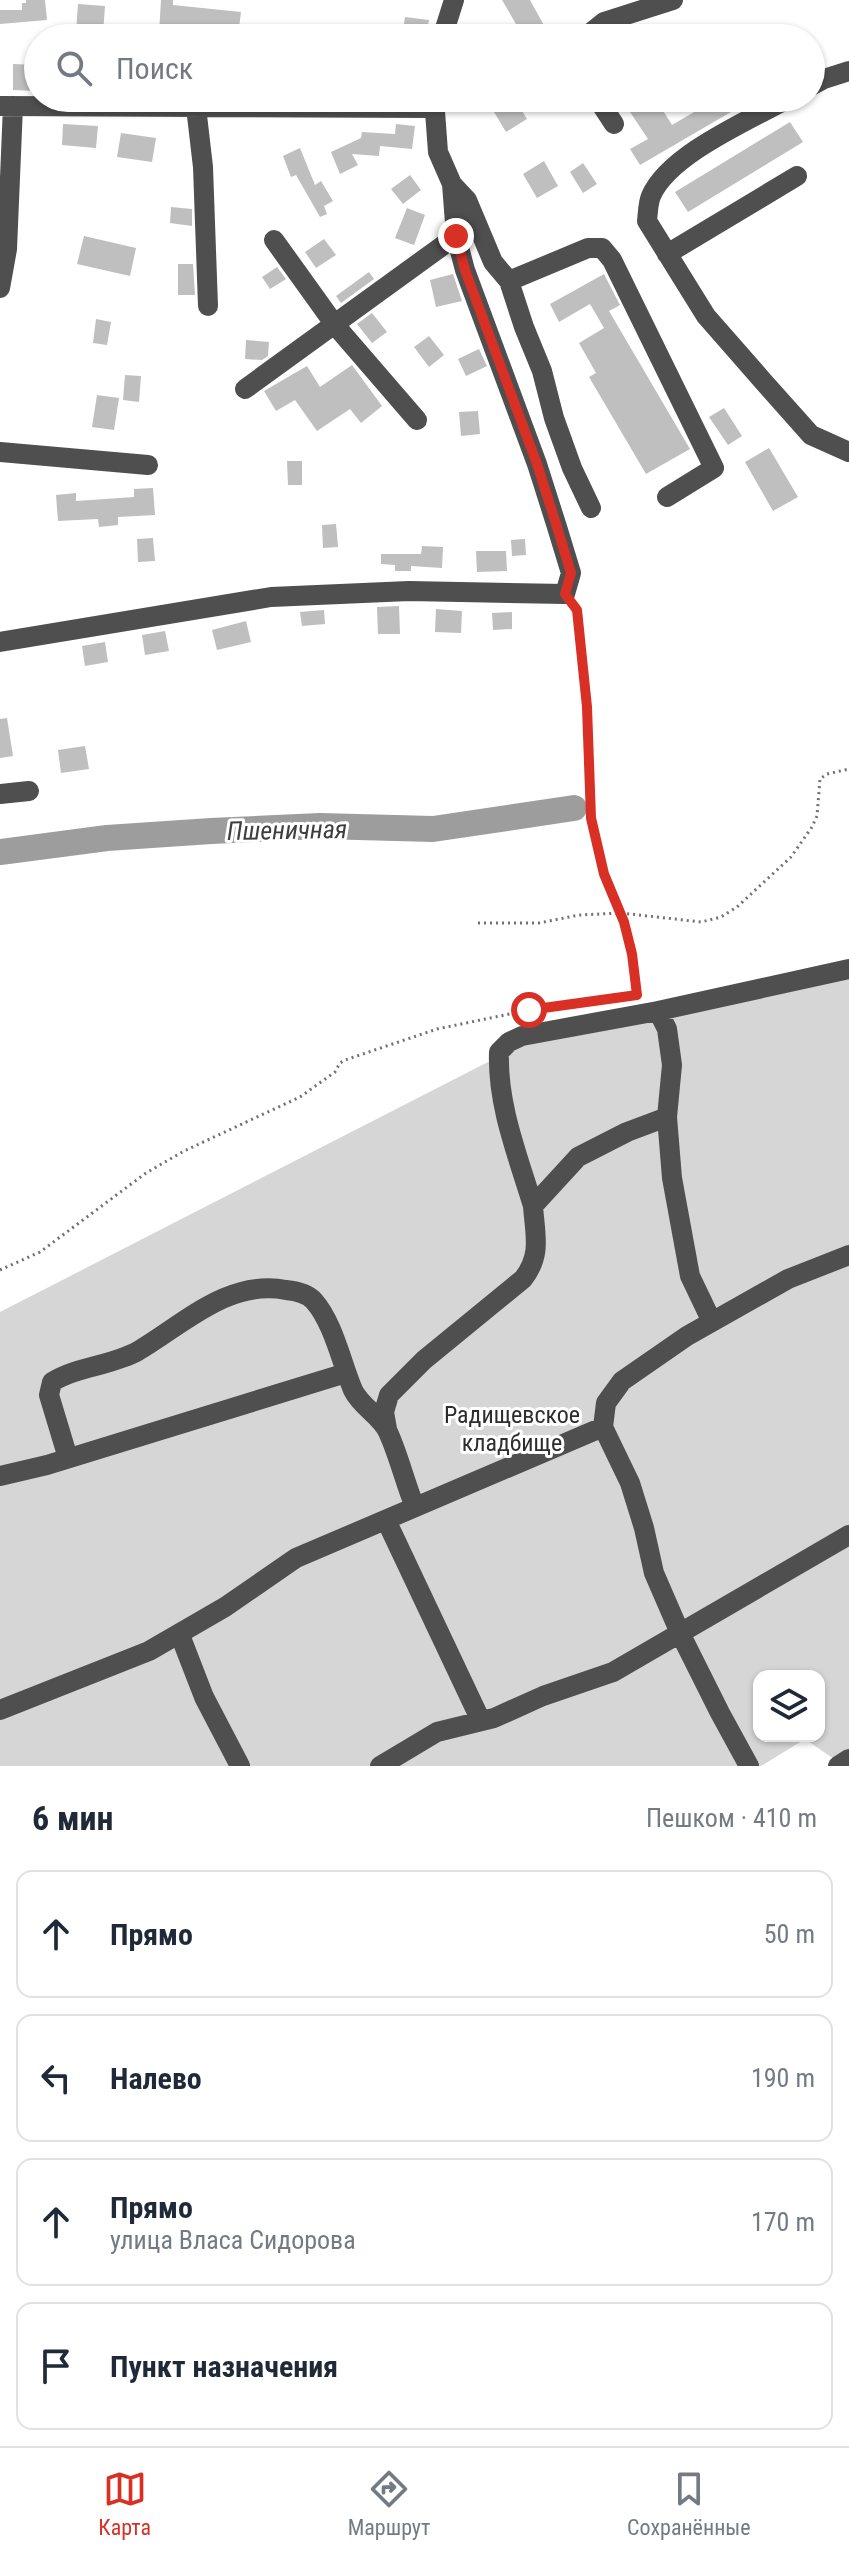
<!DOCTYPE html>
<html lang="ru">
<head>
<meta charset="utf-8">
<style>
	:root { --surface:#fff; --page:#f6f6f7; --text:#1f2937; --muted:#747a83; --line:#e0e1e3; --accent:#d93025 }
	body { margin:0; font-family:"Roboto Condensed",sans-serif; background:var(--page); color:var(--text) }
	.controls { position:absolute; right:24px; bottom:24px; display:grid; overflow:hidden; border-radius:16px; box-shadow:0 2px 6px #0004 }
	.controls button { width:72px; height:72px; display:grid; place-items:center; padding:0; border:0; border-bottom:2px solid var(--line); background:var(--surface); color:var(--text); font:40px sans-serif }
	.stop { position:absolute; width:24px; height:24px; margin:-18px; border:6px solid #d93025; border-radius:50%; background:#fff }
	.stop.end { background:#d93025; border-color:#fff; box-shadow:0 2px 8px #0008 }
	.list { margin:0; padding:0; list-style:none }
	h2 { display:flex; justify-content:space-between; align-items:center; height:104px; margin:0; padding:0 32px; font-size:34px }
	h2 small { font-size:26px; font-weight:400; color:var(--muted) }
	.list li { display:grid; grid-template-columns:52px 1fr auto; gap:24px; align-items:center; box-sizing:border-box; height:128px; margin:0 16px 16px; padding:0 16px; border:2px solid var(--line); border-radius:16px }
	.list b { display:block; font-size:30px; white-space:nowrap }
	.list p { margin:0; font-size:26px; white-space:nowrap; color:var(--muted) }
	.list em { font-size:26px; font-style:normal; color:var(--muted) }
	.icon { flex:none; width:44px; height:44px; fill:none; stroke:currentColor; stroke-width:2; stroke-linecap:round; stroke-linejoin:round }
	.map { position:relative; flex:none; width:849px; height:1766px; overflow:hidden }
	.search { position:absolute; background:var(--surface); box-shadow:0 2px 6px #0004; left:24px; right:24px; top:24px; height:88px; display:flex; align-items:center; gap:20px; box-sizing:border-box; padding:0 28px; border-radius:44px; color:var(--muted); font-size:30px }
	.sheet { height:680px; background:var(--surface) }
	nav { display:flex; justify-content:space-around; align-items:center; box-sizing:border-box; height:112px; border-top:2px solid var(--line); background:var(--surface); font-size:22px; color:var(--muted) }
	nav a { display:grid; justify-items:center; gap:4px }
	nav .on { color:var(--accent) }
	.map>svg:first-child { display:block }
</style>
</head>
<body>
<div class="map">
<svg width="849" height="1766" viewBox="0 0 849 1766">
	<rect width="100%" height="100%" fill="#fff"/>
	<path fill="#d6d6d6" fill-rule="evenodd" d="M 849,975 L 849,1766 L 844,1766 L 805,1739 L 761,1766 L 0,1766 L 0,1312 L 527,1042 ZM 759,1676 L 819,1676 L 819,1736 L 759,1736 Z"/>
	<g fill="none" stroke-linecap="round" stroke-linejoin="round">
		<path stroke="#9d9d9d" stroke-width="26" d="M 0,852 L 107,838 L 211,831 L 320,826 L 433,829 L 574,808"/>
	</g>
	<path fill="#bfbfbf" d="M 26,0 L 45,0 L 47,20 L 0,24 L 0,10 L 22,10 L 22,3 L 26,3 Z
		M 161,0 L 173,0 L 173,5 L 241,12 L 238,36 L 200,32 L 200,38 L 188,38 L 188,34 L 159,33 Z
		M 502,0 L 530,0 L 551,38 L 524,38 Z
		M 78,4 L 105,6 L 103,34 L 76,32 Z
		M 405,17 L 429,20 L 426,38 L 402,38 Z
		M 13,64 L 36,65 L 36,91 L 13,90 Z
		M 506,98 L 514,98 L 527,119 L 506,132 L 491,107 Z
		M 631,98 L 655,98 L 672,125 L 718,98 L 755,98 L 640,165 L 630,149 L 648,139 L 630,112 L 637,108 Z
		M 790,122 L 803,142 L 688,212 L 675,192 Z
		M 63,124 L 98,126 L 96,148 L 62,145 Z
		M 396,124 L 415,126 L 412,149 L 380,146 L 379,156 L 352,154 L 358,165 L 340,174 L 331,152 L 361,138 L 362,132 L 395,134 Z
		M 121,133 L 156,138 L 152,162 L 117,157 Z
		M 300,148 L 315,185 L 321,181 L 333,201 L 324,206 L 327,214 L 320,217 L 296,175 L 291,177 L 283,156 Z
		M 544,161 L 558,186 L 537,198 L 523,174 Z
		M 583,163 L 597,184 L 583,193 L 570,172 Z
		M 410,175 L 421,190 L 403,204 L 391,189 Z
		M 171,207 L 192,209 L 192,226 L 170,223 Z
		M 407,208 L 425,215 L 414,245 L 395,238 Z
		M 84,236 L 136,248 L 130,276 L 77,264 Z
		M 324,239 L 336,255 L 316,268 L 305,252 Z
		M 178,264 L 193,264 L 195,295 L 178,295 Z
		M 277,267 L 286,279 L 270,289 L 262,277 Z
		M 369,272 L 374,279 L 341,303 L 336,296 Z
		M 453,274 L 462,301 L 436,307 L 430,280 Z
		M 604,274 L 620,305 L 609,311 L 690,449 L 646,474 L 589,377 L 596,373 L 579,343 L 604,328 L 590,304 L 559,322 L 550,304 Z
		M 372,313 L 387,332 L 372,343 L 357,324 Z
		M 96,319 L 111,322 L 107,345 L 93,343 Z
		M 429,336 L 444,355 L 429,367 L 414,347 Z
		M 246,340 L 269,342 L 268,356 L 262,360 L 245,359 Z
		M 479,349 L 487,366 L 466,376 L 458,359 Z
		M 352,365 L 382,406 L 361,423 L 350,409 L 317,431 L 295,400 L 276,411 L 264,391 L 307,366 L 320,387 Z
		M 125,375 L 141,376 L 139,402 L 123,400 Z
		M 97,395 L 119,398 L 114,430 L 92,427 Z
		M 724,408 L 742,436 L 728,445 L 709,417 Z
		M 478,411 L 480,434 L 461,436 L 459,412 Z
		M 769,448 L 798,497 L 773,511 L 745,462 Z
		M 287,461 L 302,461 L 302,485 L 288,485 Z
		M 153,488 L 155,515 L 118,517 L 118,525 L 99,527 L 98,519 L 58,521 L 56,495 L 76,493 L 76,501 L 134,497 L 134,489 Z
		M 336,524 L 338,547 L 323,548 L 322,525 Z
		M 153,538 L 155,561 L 138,562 L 137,539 Z
		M 525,539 L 526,555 L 512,556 L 511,540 Z
		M 422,546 L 443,547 L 442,568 L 411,566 L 411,571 L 395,571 L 395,565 L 381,564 L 381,554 L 421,554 Z
		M 476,551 L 506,551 L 507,571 L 477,572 Z
		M 399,606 L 400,634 L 378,634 L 377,607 Z
		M 436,609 L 462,611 L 461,633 L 435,632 Z
		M 324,610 L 325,624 L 302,626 L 300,612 Z
		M 512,612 L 512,629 L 493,630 L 492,613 Z
		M 246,621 L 251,642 L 217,650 L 212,630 Z
		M 165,631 L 169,651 L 145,655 L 142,635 Z
		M 105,642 L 108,662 L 85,666 L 82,646 Z
		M 7,718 L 13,756 L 0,758 L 0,719 Z
		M 85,746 L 89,769 L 61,773 L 58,750 Z"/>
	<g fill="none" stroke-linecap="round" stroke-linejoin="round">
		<path stroke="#717171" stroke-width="3" stroke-dasharray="2 4" stroke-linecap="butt" d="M 574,606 L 577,610 L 587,707 L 591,818 L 604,874 L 624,922 L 632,954 L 637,994
			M 478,923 L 539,923 L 579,915 L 621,913 L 701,922 L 721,917 L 737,907 L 791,857 L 812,827 L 817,816 L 820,779 L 827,774 L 849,769
			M 0,1270 L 40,1252 L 146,1173 L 184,1151 L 300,1097 L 335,1072 L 340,1063 L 345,1060 L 437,1029 L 529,1010 L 637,995"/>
		<path stroke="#4f4f4f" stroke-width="20" d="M 442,38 L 454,0
			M 584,38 L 604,22 L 673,0
			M 811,86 L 824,79 L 849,71
			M 597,98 L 614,124
			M 789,98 C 750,120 669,154 651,196 C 648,203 648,213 647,221 L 706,316 L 762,380 L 811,435 L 849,452
			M 0,106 L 434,108
			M 196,107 L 203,167 L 208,306
			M 452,184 L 467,200 L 493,262 L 509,281 L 588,248 L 602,248 L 612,260 L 714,468 L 667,497
			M 274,240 L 335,325 L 417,420
			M 667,254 L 797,176
			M 509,281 L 524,327 L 542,371 L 554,418 L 572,468 L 591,508
			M 0,288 L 7,249 L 13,106
			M 245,389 L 456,236
			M 0,452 L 148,465
			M 0,642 L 271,597 L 409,591 L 565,594 L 571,573 L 557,527 L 537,464 L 465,270 L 456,236 L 452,184 L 438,152 L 434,98
			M 0,794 L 29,791
			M 658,1011 L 667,1029 L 672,1065 L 667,1117 L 672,1178 L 690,1276 L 712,1322
			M 533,1206 C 518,1156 497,1105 499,1052 L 509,1042 L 522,1036 L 658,1011 L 849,969
			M 603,1427 L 630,1483 L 644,1528 L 654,1573 L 680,1633 L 720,1713 L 749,1766
			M 387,1429 L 384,1412 L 389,1395 L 424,1360 L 523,1279 C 542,1255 535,1235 533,1206 L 578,1157 L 627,1132 L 667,1117
			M 68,1458 L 49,1395 L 52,1382 C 78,1366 111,1366 138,1351 C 184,1324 228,1279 286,1290 C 296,1291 308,1294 314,1301 C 333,1322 342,1364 353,1390 C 361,1407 381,1416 388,1432 C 399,1456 405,1483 415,1507
			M 0,1476 L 47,1465 L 346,1373
			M 386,1520 L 481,1721
			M 180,1635 L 204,1697 L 240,1766
			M 0,1710 L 149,1651 L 225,1607 L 296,1558 L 603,1427 L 606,1403 L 622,1381 L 687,1336 L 788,1279 L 849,1255
			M 380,1766 L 437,1732 L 494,1718 L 543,1696 L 613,1672 L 849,1535
			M 838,1766 L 849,1759"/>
	</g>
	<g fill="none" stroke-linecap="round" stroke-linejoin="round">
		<path stroke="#d93025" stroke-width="10" d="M 456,236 L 465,270 L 537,464 L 557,527 L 571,573 L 565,594 L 577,610 L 587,707 L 591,818 L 604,874 L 624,922 L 632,954 L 637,995 L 529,1010"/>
	</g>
	<g text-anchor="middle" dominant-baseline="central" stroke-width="6" stroke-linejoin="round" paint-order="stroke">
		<g font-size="24" fill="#2d2d2d" stroke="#fff">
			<text x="512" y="1415">Радищевское<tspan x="512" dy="28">кладбище</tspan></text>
		</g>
		<g font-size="26" font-style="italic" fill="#3e3e3e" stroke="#fff">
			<text transform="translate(287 830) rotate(-1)">Пшеничная</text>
		</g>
	</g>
</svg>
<div class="controls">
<button><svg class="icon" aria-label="layers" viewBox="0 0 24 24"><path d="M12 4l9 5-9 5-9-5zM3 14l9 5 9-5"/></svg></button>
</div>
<div class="stop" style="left:529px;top:1010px"></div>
<div class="stop end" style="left:456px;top:236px"></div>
<div class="search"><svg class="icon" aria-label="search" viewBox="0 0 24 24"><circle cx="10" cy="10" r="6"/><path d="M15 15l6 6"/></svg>Поиск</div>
</div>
<section class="sheet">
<h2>6 мин<small>Пешком · 410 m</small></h2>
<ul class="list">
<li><svg class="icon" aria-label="ahead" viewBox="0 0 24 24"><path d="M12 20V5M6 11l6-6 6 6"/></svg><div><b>Прямо</b></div><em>50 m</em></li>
<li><svg class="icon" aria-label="left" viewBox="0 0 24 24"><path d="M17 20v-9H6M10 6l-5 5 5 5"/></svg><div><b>Налево</b></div><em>190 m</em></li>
<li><svg class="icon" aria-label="ahead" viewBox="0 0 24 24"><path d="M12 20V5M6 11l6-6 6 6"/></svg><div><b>Прямо</b><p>улица Власа Сидорова</p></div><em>170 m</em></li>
<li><svg class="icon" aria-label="arrive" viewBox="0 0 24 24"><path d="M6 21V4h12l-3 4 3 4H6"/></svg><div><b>Пункт назначения</b></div></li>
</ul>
</section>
<nav>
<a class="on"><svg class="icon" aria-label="map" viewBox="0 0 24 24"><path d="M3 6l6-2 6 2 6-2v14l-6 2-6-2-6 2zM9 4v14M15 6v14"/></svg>Карта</a>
<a><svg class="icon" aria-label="directions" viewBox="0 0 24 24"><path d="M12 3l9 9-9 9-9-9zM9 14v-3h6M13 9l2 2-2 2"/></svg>Маршрут</a>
<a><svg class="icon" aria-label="saved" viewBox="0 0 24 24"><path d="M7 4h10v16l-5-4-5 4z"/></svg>Сохранённые</a>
</nav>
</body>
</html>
